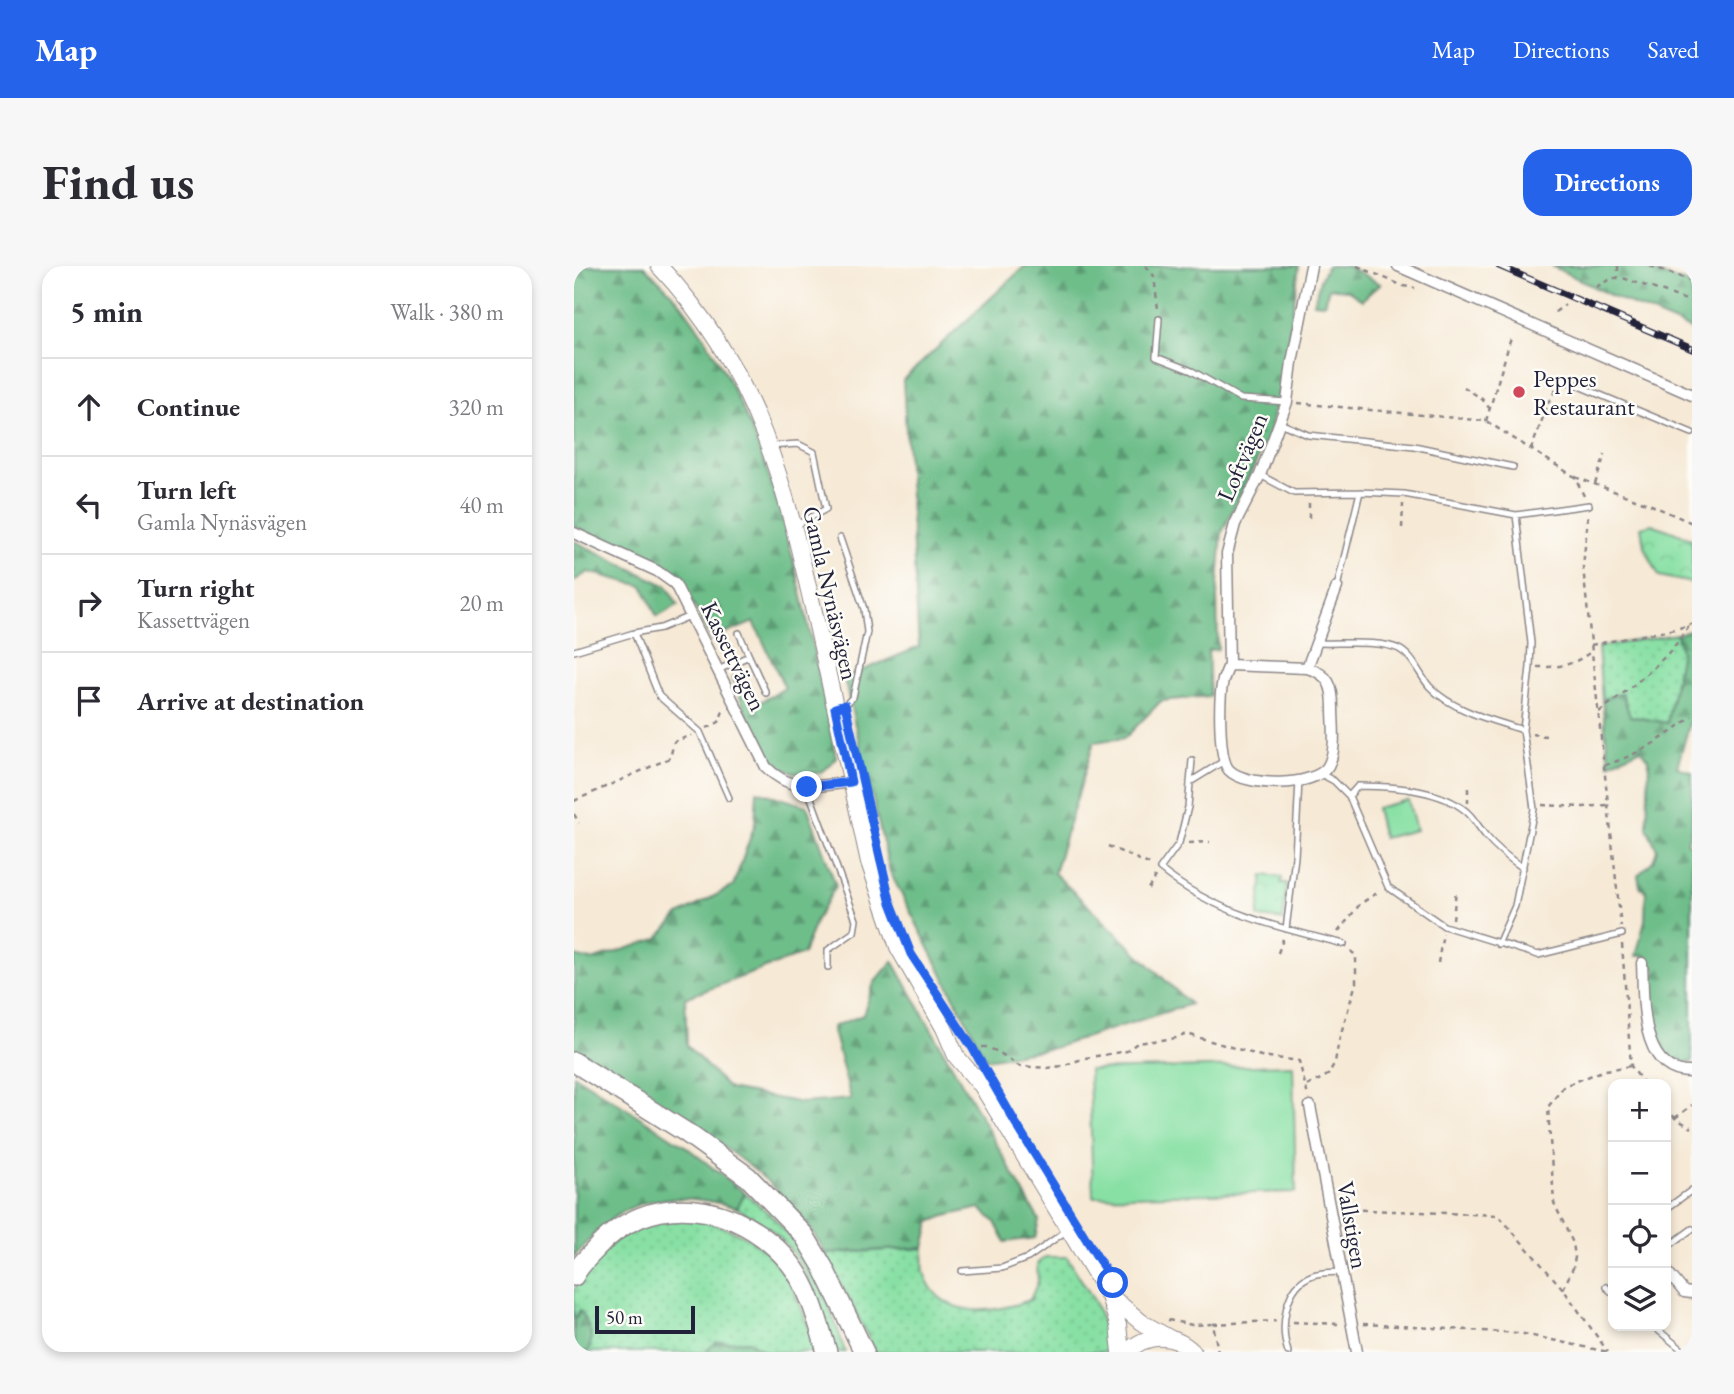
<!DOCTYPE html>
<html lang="en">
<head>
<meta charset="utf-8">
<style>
	:root { --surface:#fff; --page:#f7f7f7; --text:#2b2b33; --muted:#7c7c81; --line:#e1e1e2; --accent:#2563eb }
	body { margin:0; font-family:"EB Garamond",serif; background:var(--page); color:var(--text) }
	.controls { position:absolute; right:21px; bottom:21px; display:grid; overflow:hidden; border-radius:14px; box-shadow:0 4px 10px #0003 }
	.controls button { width:63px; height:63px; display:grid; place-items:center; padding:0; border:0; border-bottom:2px solid var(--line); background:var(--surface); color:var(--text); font:35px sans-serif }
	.scale { position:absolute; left:21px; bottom:18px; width:100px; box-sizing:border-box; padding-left:7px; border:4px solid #22223b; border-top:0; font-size:19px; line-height:24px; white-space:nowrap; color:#22223b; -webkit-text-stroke:5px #fdfcf7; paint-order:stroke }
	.stop { position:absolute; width:21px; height:21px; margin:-16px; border:5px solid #2563eb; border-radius:50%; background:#fff }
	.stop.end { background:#2563eb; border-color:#fff; box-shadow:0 2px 7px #0008 }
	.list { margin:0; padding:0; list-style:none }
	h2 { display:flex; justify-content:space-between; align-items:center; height:91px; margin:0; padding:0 28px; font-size:30px }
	h2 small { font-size:23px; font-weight:400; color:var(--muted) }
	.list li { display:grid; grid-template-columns:46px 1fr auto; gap:21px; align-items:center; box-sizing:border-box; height:98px; padding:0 28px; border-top:2px solid var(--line) }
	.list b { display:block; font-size:26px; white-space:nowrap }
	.list p { margin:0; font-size:23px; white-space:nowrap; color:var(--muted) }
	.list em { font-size:23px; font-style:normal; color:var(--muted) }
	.icon { flex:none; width:38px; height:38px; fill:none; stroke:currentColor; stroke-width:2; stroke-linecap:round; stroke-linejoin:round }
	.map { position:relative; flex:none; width:1118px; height:1086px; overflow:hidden; border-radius:21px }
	header { display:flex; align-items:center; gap:42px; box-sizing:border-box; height:98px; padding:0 35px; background:var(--accent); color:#fff }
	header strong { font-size:33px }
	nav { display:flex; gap:38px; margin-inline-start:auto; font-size:24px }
	.intro { display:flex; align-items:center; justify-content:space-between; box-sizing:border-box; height:168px; padding:0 42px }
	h1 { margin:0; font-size:49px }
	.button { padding:18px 32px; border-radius:21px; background:var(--accent); color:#fff; font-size:24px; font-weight:700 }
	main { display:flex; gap:42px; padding:0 42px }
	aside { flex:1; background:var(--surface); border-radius:21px; box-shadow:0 4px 10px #0003 }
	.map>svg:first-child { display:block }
</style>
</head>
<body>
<header>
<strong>Map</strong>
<nav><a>Map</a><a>Directions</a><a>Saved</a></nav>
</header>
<div class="intro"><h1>Find us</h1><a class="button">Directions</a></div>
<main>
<aside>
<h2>5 min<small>Walk · 380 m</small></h2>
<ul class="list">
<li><svg class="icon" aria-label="ahead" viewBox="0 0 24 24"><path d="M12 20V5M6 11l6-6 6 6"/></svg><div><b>Continue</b></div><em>320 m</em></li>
<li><svg class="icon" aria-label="left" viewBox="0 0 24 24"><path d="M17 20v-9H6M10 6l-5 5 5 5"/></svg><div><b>Turn left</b><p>Gamla Nynäsvägen</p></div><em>40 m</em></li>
<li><svg class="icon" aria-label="right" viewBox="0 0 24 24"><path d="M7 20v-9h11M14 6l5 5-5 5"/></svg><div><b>Turn right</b><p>Kassettvägen</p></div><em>20 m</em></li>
<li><svg class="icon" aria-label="arrive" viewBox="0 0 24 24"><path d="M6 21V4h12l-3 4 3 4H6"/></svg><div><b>Arrive at destination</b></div></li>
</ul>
</aside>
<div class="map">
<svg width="1118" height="1086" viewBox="0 0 1118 1086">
	<defs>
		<pattern id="grass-dots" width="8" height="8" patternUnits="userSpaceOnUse" patternTransform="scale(1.75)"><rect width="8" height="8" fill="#88e0a4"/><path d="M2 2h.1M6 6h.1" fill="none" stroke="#75c08e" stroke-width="1.8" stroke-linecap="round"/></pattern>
		<pattern id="forest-firs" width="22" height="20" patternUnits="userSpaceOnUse" patternTransform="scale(1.75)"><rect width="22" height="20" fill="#6ebe8a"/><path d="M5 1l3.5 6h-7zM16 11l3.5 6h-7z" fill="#5a9a72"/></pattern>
		<pattern id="park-crowns" width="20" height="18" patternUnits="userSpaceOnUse" patternTransform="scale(1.75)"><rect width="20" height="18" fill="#88e0a4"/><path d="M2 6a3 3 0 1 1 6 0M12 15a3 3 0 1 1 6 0" fill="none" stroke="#75c08e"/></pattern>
	</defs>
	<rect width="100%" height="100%" fill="#fdfcf7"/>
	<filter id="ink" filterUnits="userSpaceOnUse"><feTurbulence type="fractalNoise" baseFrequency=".0143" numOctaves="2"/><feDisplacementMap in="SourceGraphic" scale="14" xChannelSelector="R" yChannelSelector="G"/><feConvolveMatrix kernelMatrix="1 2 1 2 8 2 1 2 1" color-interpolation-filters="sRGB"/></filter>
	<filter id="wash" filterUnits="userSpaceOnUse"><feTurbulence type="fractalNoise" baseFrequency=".00686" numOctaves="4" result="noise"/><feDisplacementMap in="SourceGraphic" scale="28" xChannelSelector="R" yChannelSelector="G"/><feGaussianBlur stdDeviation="1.57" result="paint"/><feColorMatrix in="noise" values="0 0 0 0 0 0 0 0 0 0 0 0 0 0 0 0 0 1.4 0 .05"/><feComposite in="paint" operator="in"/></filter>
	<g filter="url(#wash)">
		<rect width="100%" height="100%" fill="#f6e9d5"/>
		<path fill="url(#grass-dots)" stroke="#558170" stroke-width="2" d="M 1103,368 L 1107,386 L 1093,457 L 1056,450 L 1048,427 L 1028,434 L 1024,381 Z
			M 171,927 C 180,935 191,943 200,952 C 236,990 256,1037 271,1086 L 263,1086 C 251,1049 233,997 204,970 C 192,959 176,950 163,942 Z
			M 116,952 C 202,969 217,1008 243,1086 L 0,1086 C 0,1070 0,1040 0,1026 C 6,1000 48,966 73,957 C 87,953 102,952 116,952 Z
			M 350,982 C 350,990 348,1002 351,1009 C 367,1055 421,1047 456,1034 L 464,1016 L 463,998 L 471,991 L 493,991 L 521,1036 L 538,1083 L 537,1086 L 302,1086 L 251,988 Z"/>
		<path fill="url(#forest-firs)" stroke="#487062" stroke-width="2" d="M 0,0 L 70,0 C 82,12 96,24 107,38 C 206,168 228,336 262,491 C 254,504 247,508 231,508 C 218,508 202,501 193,490 C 182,478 166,429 158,411 L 165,406 L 181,439 L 211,422 L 180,356 L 138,373 L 106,314 L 85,300 L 0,260 Z
			M 451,0 L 725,0 L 712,94 L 694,172 L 648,266 L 643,330 L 644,383 L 634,384 L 636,430 L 587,435 L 551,472 L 520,476 L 480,607 L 616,738 L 479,782 L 412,793 L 316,606 L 270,412 L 345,381 L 329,114 Z
			M 753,0 L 774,0 L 806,18 L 788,34 L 773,24 L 755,22 L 750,38 L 740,37 L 746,14 Z
			M 978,0 L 1063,0 L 1118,19 L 1118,64 L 1038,30 Z
			M 0,275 L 93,320 L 104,339 L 83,351 L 69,320 L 14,306 L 0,315 Z
			M 1118,364 L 1118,449 L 1103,501 L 1118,506 L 1118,559 L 1113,577 L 1118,579 L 1118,796 C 1075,801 1076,741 1074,712 L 1083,707 L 1072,690 L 1062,690 L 1071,654 L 1072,626 L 1066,620 L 1064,609 L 1079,595 L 1083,583 L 1073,562 L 1075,494 L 1067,483 L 1035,498 L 1028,434 L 1048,427 L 1056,450 L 1093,457 L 1107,386 L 1103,368 Z
			M 183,525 L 233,540 L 262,620 L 242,654 L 229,688 L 111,732 L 113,780 L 155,823 L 228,837 L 277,833 L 258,761 L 289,749 L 300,717 L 319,695 L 465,954 L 461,972 L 431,976 L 421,956 L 406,942 L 371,950 L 356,956 L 350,982 L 251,987 C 218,924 158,885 99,848 C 66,827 33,806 0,784 L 0,690 L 18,694 L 83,673 L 105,649 L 159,620 L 181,558 Z
			M 0,809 L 111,880 L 171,927 L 163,942 C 120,929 70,926 34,956 C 21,966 11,979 0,991 Z
			M 6,1044 C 14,1056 22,1073 13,1086 L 0,1086 L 0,1055 Z
			M 175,1075 L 192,1086 L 131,1086 L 142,1076 Z"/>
		<path fill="url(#park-crowns)" stroke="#558170" stroke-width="2" d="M 1078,258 L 1118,273 L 1118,317 L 1085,310 L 1070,280 L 1067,261 Z
			M 689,609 L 708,611 L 707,617 L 713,617 L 709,654 L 684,651 Z"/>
		<path fill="#88e0a4" stroke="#558170" stroke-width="2" d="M 834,534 L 842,564 L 809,572 L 802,542 Z
			M 719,799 L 722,926 L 519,931 L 515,804 Z"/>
	</g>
	<g filter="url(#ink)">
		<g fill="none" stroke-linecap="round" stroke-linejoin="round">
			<g stroke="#8c8688" stroke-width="8">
				<path id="lane" d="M 585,53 L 582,91 L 618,105 L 667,133 L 713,136
					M 988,113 L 1118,167
					M 706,157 L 734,169 L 840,180 L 939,201
					M 196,180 L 224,178 L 240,186 L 252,243 L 221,260
					M 686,209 L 720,227 L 786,226
					M 942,249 L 1015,239
					M 763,321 L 786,226 L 830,228 L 942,249 L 957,377 L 956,401 L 949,464 L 960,543 L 941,640 L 924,678
					M 116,350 L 87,362 L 60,367 L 85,430 L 126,466 L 155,532
					M 744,377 C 766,378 806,374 825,383 C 840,391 845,409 856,421 C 879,445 918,454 949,464
					M 0,385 L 60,367
					M 175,390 L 192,427
					M 144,404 L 175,390 L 165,367
					M 264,441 L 271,439 L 279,431 L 293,366 L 290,343 L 266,272
					M 618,494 L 614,541 L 605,577 L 586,603 C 638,646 705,662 770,678
					M 747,508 L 760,515 L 775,530 L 814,621 L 870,660 L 964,689 L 1048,668
					M 616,516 L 650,495
					M 233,521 L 282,654 L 280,666 L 254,684 L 254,701
					M 775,530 L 784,520 C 817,520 870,523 895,548 C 901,554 906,563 912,570 C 922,582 936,593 949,602
					M 712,663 L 721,591 L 725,514
					M 1092,943 L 1118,924
					M 1092,982 L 1118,963
					M 388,1005 L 428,1002 L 454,992 L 492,965
					M 1032,1021 L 1039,1027
					M 1079,1060 L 1111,1086
					M 714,1086 C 706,1061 710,1019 739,1009 C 747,1006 758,1007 766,1006"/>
			</g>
			<g stroke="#8c8688" stroke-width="13">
				<path id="street" d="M 737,0 L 718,96 L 713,136 L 686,209 L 661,258 L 653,288 L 655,399 L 733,402 L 763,321
					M 824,0 L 1118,129
					M 0,267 L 83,305 L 101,318 L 192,501 C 219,528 242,520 277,516
					M 655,399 C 653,404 651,409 649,414 C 645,430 644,492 655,504 C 671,521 741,522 754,500 C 763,484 759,460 759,442 C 759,420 755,408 733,402
					M 1068,697 C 1070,733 1065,808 1118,806
					M 736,840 L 783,1086
					M 1092,1004 L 1110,1026 L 1118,1027"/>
			</g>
			<g stroke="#8c8688" stroke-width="18">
				<path id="secondary" d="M 85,0 C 188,109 213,228 245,368 C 261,444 278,520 295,596 L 324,681 L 370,762 L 382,790 L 405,817
					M 402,810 L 535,1030 L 544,1059 L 547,1086
					M 536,1030 L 567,1056 L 597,1073
					M 553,1086 C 573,1067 600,1067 619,1086"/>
			</g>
			<g stroke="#8c8688" stroke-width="22">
				<path id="highway" d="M 0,796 L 113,867 L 174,911 L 230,969 L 249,1001 L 290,1086
					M 0,1010 C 5,1000 12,993 20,985 C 75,921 165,935 216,997 C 236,1022 244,1056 253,1086"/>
			</g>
			<path stroke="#8c8688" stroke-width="2.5" stroke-dasharray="5 5" stroke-linecap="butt" d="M 572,0 L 580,10 L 584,43
				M 783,0 L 829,20 L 841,22
				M 1044,0 L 1044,11
				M 1076,0 L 1118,15
				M 1022,21 L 1038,12 L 1049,12 L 1118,36
				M 981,46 L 991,39
				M 890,121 L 908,133 L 916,143
				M 724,137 L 912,155 L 1001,211 L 1010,230
				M 912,155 L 937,72
				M 957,184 L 975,135 L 984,120
				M 1001,211 L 1075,238 L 1118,257
				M 1021,218 L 1031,188
				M 1014,250 L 1009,301 L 1047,661
				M 735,252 L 735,235
				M 828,262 L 829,238
				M 1017,379 L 1102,363 L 1118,358
				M 963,401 C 989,401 997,400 1018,385
				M 1025,446 C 1054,424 1098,391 1115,359
				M 133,462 L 145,456 L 150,442
				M 958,468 L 972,470
				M 1031,499 C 1063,490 1092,471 1118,450
				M 0,535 L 96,492 L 100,476 L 118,469
				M 894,537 L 894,519
				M 968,539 L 1009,541 L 1034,539
				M 0,548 L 5,557
				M 615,577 L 636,576
				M 534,580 L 579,600
				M 574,623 L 581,611
				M 879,653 L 882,624
				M 764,666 L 786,638 L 806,625
				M 1048,678 L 1057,800 L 1070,818
				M 704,687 L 710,670
				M 864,697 L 869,667
				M 391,770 L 404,791
				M 398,781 L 413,781 L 426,787 L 445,800 L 473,802 L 488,800 L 511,792 L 553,785 L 563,777 L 603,772 L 613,768 L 687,790 L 725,795 L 734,830
				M 733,820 L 754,809 L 761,796 L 765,774 L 782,717 L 782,690 L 777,685
				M 1092,842 L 1101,852 L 1118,862
				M 1101,852 L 1118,839
				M 767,943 L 924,949 L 989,1023 L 1034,1086
				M 989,1023 L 999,1002 L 1001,991 L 999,977 L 980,937 L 974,841 L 990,820 L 1031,804 L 1057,800
				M 594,1054 L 618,1059 L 639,1058 L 644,1086
				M 719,1056 L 765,1058
				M 639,1058 L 702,1055
				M 789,1058 L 945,1067 L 1034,1086"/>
			<use href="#lane" stroke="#fff" stroke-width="5"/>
			<use href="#street" stroke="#fff" stroke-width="10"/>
			<use href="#secondary" stroke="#fff" stroke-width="16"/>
			<use href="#highway" stroke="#fff" stroke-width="19"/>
			<g stroke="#22223b" stroke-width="7">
				<path id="rail" d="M 925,0 L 1118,83"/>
			</g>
			<use href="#rail" stroke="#fdfcf7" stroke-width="4.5" stroke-dasharray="13" stroke-linecap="butt"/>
		</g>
	</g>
	<g fill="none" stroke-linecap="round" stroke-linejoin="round" filter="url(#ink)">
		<path stroke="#2563eb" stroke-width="9" d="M 233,521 L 277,516 L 261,442 L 271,439 L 316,634 L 337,688 L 398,781 L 441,856 L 539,1017"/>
	</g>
	<circle fill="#d1495b" stroke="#fdfcf7" stroke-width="2.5" cx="945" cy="126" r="7"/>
	<g text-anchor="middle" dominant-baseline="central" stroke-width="5" stroke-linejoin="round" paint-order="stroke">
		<g font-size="24" fill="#22223b" stroke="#fdfcf7" text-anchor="start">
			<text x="959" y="112">Peppes<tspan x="959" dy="28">Restaurant</tspan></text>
		</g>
		<g font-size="24" fill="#22223b" stroke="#fdfcf7">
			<text transform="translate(668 191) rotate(-67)">Loftvägen</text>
			<text transform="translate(257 327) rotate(77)">Gamla Nynäsvägen</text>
			<text transform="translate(160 390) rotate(64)">Kassettvägen</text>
			<text transform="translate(779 959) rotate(80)">Vallstigen</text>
		</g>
	</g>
</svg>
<div class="controls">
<button>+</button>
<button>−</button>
<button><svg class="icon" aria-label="locate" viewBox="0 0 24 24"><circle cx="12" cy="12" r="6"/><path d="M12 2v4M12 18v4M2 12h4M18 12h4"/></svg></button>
<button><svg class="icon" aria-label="layers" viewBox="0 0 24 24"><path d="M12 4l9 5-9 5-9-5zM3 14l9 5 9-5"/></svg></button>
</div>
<div class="scale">50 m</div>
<div class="stop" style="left:539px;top:1017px"></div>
<div class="stop end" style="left:233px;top:521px"></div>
</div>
</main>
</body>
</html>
